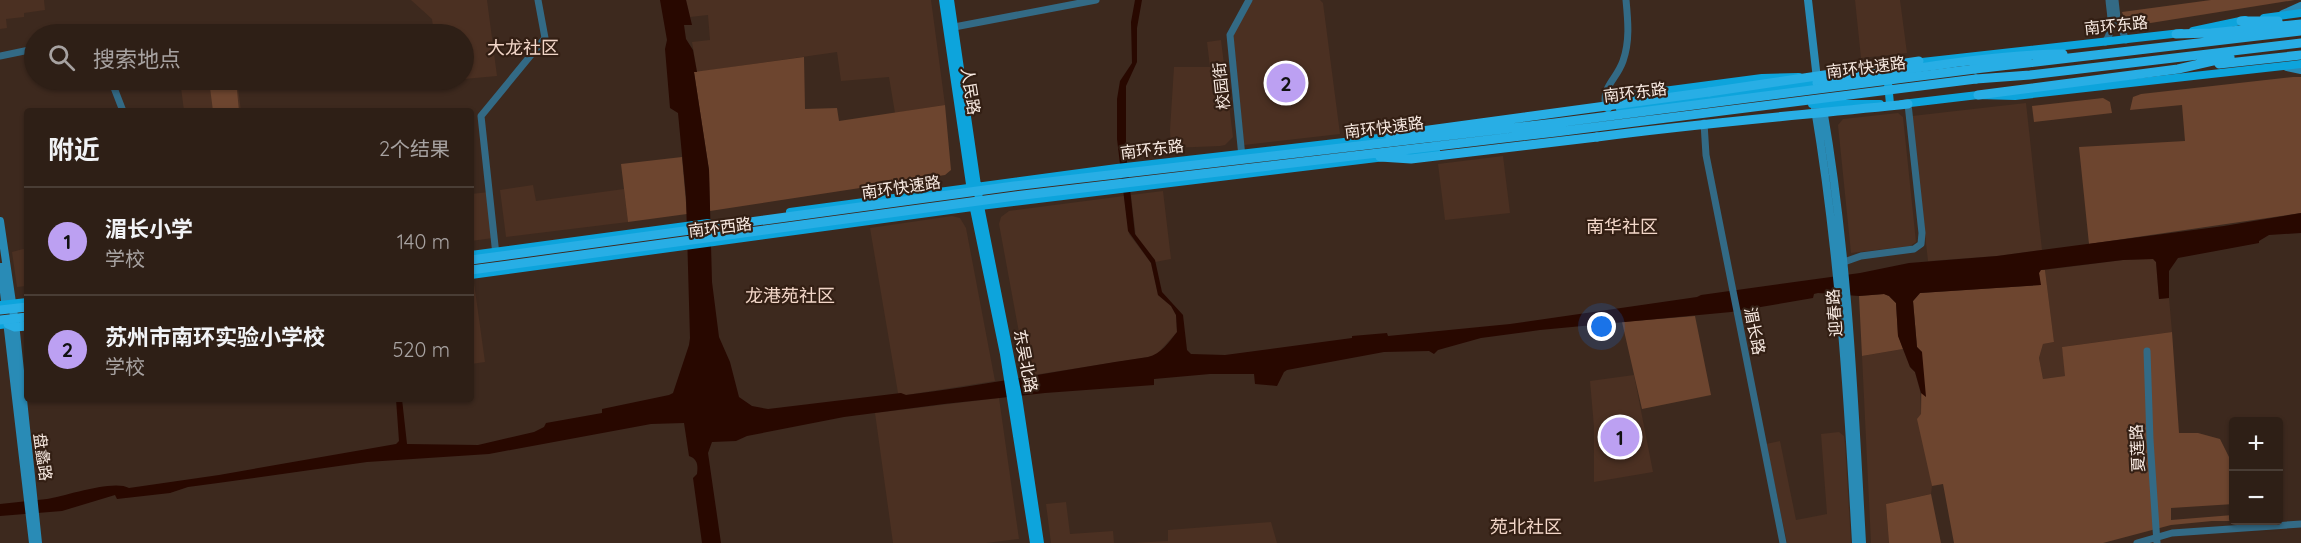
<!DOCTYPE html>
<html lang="zh">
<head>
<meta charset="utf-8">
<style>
	:root { --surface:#2e1f16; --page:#36271f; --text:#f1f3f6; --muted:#a7a2a1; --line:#493d35; --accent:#bca0f2 }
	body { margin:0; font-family:Quicksand,"Noto Sans SC",sans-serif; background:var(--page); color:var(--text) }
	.controls { position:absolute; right:18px; bottom:18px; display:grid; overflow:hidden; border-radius:6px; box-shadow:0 2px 4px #0004 }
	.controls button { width:54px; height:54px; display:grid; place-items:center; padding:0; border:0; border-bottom:2px solid var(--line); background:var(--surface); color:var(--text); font:30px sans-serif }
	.you { position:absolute; left:1602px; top:327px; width:21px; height:21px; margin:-15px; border:4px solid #fff; border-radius:50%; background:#1a73e8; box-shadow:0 0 0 9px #1a73e833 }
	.badge { display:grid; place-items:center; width:39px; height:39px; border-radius:50%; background:var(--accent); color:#111; font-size:20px; font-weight:700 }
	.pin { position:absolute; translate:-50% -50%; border:3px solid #fff; box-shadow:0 2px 6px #0006 }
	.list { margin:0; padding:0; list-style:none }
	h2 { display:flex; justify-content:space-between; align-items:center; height:78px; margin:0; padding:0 24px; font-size:26px }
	h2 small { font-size:20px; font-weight:400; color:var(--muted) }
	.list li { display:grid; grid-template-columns:39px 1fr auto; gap:18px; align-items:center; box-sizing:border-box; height:108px; padding:0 24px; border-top:2px solid var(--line) }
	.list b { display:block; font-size:22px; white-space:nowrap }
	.list p { margin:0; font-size:20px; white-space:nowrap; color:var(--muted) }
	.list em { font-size:20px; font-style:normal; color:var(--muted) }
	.icon { flex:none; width:33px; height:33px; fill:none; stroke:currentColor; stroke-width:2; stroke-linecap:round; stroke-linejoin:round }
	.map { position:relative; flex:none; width:2301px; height:543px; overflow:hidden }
	.search { position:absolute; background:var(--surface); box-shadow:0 2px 4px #0004; left:24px; top:24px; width:450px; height:66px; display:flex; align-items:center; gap:15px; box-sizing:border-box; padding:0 21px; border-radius:33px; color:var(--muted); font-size:22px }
	.panel { position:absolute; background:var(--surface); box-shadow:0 2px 4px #0004; left:24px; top:108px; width:450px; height:294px; border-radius:6px }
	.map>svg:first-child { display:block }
</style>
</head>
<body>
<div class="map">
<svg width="2301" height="543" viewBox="0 0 2301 543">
	<rect width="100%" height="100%" fill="#3d291e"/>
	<path fill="#4b3022" d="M 0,0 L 44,0 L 45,10 L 24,13 L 24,17 L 6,19 L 7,28 L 0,29 Z
		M 411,0 L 487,0 L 497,76 L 464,79 L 464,34 L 434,34 L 432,19 Z
		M 686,0 L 931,0 L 945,105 L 895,113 L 889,77 L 841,81 L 837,52 L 697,72 L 692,42 L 710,40 L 708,15 L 690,17 Z
		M 1249,0 L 1320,0 L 1323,3 L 1340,134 L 1244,145 L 1233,33 Z
		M 1855,0 L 1900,0 L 1907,53 L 1861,58 Z
		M 1221,40 L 1233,137 L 1225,145 L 1220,146 L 1171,148 L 1170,130 L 1174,67 L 1210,67 L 1207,42 Z
		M 180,80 L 237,80 L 241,111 L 184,111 Z
		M 2026,103 L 2042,250 L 1997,256 L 1928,261 L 1912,116 Z
		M 1898,113 L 1903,117 L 1916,242 L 1910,246 L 1851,253 L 1838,125 L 1843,119 Z
		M 1503,156 L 1510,213 L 1445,220 L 1438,164 Z
		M 533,185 L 536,201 L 624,189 L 628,222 L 506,237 L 500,190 Z
		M 1163,191 L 1171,259 L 1155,262 L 1136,237 L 1131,195 Z
		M 489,192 L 493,238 L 471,241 L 471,194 Z
		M 1124,196 L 1129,234 L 1151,263 L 1158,295 L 1171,306 L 1176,315 L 1177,332 L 1155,356 L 1027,376 L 999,224 L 1001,217 L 1009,211 Z
		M 952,216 L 960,218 L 966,228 L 995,381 L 906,395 L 898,393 L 870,228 Z
		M 27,248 L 27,286 L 17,287 L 12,252 Z
		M 2153,259 L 2156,262 L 2159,299 L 2169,298 L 2172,332 L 2062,347 L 2066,376 L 2043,379 L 2039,358 L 2043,344 L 2054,342 L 2045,270 L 2123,260 Z
		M 471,283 L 474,283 L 485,362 L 471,364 Z
		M 1903,349 L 1910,367 L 1915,372 L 1920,391 L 1921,414 L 1932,486 L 1931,494 L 1886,504 L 1889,543 L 1871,543 L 1862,356 Z
		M 1634,375 L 1653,472 L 1594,482 L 1594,427 L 1590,381 Z
		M 999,398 L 1019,539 L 986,543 L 893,543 L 875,413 Z
		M 1839,432 L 1844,436 L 1845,444 L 1851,543 L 1787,543 L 1766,444 L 1780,441 L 1796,520 L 1827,514 L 1821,434 Z
		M 1066,502 L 1070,534 L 1113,531 L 1114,543 L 1051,543 L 1046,504 Z
		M 1271,522 L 1277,543 L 1132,543 L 1168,541 L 1168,530 Z"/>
	<path fill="#6d452f" d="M 2211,0 L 2295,0 L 2138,25 L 2126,23 L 2122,12 Z
		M 804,57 L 805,109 L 837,108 L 839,121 L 945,105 L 951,170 L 945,175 L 710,211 L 709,170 L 694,72 Z
		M 2293,77 L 2301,77 L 2301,213 L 2089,244 L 2079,147 L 2185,141 L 2182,105 L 2130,110 L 2133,97 L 2141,94 Z
		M 209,80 L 236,80 L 239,111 L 213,111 Z
		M 2103,98 L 2110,102 L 2112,113 L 2034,122 L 2032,106 Z
		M 682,157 L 687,214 L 628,222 L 621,164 Z
		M 2040,270 L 2045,270 L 2054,342 L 2043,344 L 2039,358 L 2043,379 L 2065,376 L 2062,347 L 2172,332 L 2179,433 L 2198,433 L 2220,439 L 2230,459 L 2234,504 L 2171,508 L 2171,520 L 2233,515 L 2234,520 L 2250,521 L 2212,521 L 2171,525 L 2103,543 L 1954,543 L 1943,484 L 1932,486 L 1917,419 L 1921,414 L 1922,352 L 1917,347 L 1913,301 L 1920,293 L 2040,285 L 2039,273 Z
		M 1884,294 L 1889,296 L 1896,303 L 1898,335 L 1903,349 L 1862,356 L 1859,296 Z
		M 1695,316 L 1711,395 L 1642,409 L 1622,322 Z
		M 1931,494 L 1941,543 L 1889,543 L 1886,504 Z"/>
	<path fill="#280800" d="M 660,0 L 686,0 L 692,25 L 684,25 L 686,39 L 693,50 L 697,72 L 694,72 L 709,170 L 712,282 L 719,337 L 730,362 L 739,397 L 752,406 L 768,409 L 901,393 L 906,395 C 987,385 1067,369 1148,357 C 1161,354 1169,342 1177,332 L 1176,315 L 1171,306 L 1158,295 L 1151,263 L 1128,231 L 1117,139 L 1117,99 L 1120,81 L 1132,63 L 1131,22 L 1135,0 L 1142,0 L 1137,28 L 1137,62 L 1126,86 L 1126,153 L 1135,234 L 1155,260 L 1162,292 L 1183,315 L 1187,350 L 1191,354 L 1225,355 L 1352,338 L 1352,336 L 1387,333 L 1388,336 L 1510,324 L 1697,297 L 1701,295 L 1860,273 L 1909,263 L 1997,256 L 2224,226 L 2301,213 L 2301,233 L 2269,235 L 2259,241 L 2259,243 L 2178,258 L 2169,271 L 2169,298 L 2159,299 L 2156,262 L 2153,259 L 2123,260 L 2041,270 L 2039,273 L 2041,285 L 1920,293 L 1913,301 L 1917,347 L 1922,352 L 1926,397 L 1921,393 L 1915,372 L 1910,367 L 1898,336 L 1896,303 L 1889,296 L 1884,294 L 1859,296 L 1818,293 L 1814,294 L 1813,298 L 1731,312 L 1540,330 L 1481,338 L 1438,350 L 1434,354 L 1429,351 L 1384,352 L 1287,370 L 1284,372 L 1277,386 L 1255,384 L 1254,374 L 1210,374 L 1154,379 L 1154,385 L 1045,393 L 944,404 L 844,417 L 747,436 L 736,441 L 712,442 L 708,453 L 721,543 L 702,543 L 693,478 L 697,474 C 698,466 698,459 689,456 L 684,423 L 651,424 L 489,454 L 367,462 L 218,483 L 188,487 L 170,493 L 117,499 L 115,495 L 62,511 L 0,516 L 0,504 C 16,502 31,501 47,499 C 65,496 114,479 129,488 L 219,475 L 396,444 L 399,441 L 396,399 L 402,399 L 407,444 L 478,445 L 534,432 L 544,427 L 546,423 L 602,413 L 602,409 L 669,395 L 673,393 L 689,345 L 690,338 L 686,197 L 678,113 L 670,108 L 665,49 L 667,40 Z"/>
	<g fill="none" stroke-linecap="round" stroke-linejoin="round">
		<path stroke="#336a85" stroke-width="7" d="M 2115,0 L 2117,18 L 2126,40
			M 949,28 L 1096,0
			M 2105,42 C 2115,29 2110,15 2109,0
			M 0,56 L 34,49
			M 111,80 L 123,111
			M 1606,108 C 1601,86 1616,81 1623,61 C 1630,41 1628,21 1626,0
			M 1704,123 L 1706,155 L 1783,543
			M 1242,157 L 1230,35 L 1249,0
			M 496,255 L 481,116 L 545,38 L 538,0
			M 1844,262 L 1861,256 L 1914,249 L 1921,244 L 1922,233 L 1908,104
			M 2147,351 L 2150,440 L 2157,543
			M 2137,543 L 2172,533 L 2301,524"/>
		<path stroke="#298bb6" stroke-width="8" d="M 1808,0 L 1817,79
			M 2283,14 L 2301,6
			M 2287,67 L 2301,70
			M 1815,109 C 1839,252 1848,398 1856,543
			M 1823,109 C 1848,252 1854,398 1862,543
			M 0,221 L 15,323 L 38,543
			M 1,267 L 6,309
			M 7,321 L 33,543"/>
		<path stroke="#0da4dc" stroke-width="8" d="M 943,0 L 971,191
			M 950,0 L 980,206 L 1018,397 L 1040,543
			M 2264,18 L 2301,13
			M 2193,31 L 2245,20
			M 1913,63 L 2181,33
			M 1888,83 L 1890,104
			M 1812,104 L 1880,104
			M 1902,104 L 1978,95 L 2015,96 L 2301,64
			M 1608,108 L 1618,97 L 1762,78 L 1799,77
			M 1620,109 L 1821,82
			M 1398,155 L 1436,151
			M 973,204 L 1004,354 L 1034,543
			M 790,212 L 1117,168 L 1396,136
			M 471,255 L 708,223
			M 471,275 L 980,206 L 1385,157
			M 0,305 L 27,302
			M 0,325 L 15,323"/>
		<path stroke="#28aee5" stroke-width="9" d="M 2241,21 L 2278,21
			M 2176,34 L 2211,33 L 2301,24
			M 2219,64 L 2301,55
			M 1975,69 L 2301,31
			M 1976,79 L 2030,75 L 2301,43
			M 1817,83 C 1899,72 1981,55 2063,54
			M 1709,92 L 1919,61
			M 1978,95 L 2178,69 L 2230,57
			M 1597,137 C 1700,123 1804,115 1908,104
			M 8,324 L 15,327 L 27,326"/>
		<path stroke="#28aee5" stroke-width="9" d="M 1390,137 L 1407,133 L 1709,92
			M 1380,157 L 1411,159 L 1597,137
			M 471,260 L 1014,186 L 1555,123 L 1975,69
			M 471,270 L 1015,196 L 1556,132 L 1976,79
			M 0,310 L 27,307
			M 0,320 L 27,317"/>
	</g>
	<g text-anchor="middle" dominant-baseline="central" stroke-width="4.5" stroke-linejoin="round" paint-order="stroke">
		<g font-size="16" fill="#f8eae2" stroke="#331f14">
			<text transform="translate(2116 25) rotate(-6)">南环东路</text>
			<text transform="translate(1866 67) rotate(-7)">南环快速路</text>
			<text transform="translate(1221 86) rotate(-96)">校园街</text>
			<text transform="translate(971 91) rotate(81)">人民路</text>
			<text transform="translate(1635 92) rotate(-7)">南环东路</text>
			<text transform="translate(1384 127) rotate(-7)">南环快速路</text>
			<text transform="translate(1152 149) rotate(-7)">南环东路</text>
			<text transform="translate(901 187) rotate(-8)">南环快速路</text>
			<text transform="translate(720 227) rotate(-7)">南环西路</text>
			<text transform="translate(1834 313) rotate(-94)">迎春路</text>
			<text transform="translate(1755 331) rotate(79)">湄长路</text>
			<text transform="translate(1026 361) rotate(79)">东吴北路</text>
			<text transform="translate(2137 448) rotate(-93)">夏莲路</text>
			<text transform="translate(43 457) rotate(82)">盘蠡路</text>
		</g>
		<g font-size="18" fill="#f2d6c8" stroke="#331f14">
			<text x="523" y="47">大龙社区</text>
			<text x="1622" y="226">南华社区</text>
			<text x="790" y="295">龙港苑社区</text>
			<text x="1526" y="526">苑北社区</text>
		</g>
	</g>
</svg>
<div class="controls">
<button>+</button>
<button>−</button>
</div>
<div class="you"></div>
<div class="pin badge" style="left:1620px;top:437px">1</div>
<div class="pin badge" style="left:1286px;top:83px">2</div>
<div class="search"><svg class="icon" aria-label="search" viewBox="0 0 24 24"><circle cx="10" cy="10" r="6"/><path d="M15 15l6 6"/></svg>搜索地点</div>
<section class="panel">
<h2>附近<small>2个结果</small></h2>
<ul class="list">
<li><span class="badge">1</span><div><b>湄长小学</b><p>学校</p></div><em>140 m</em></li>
<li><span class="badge">2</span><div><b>苏州市南环实验小学校</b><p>学校</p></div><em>520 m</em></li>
</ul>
</section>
</div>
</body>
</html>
